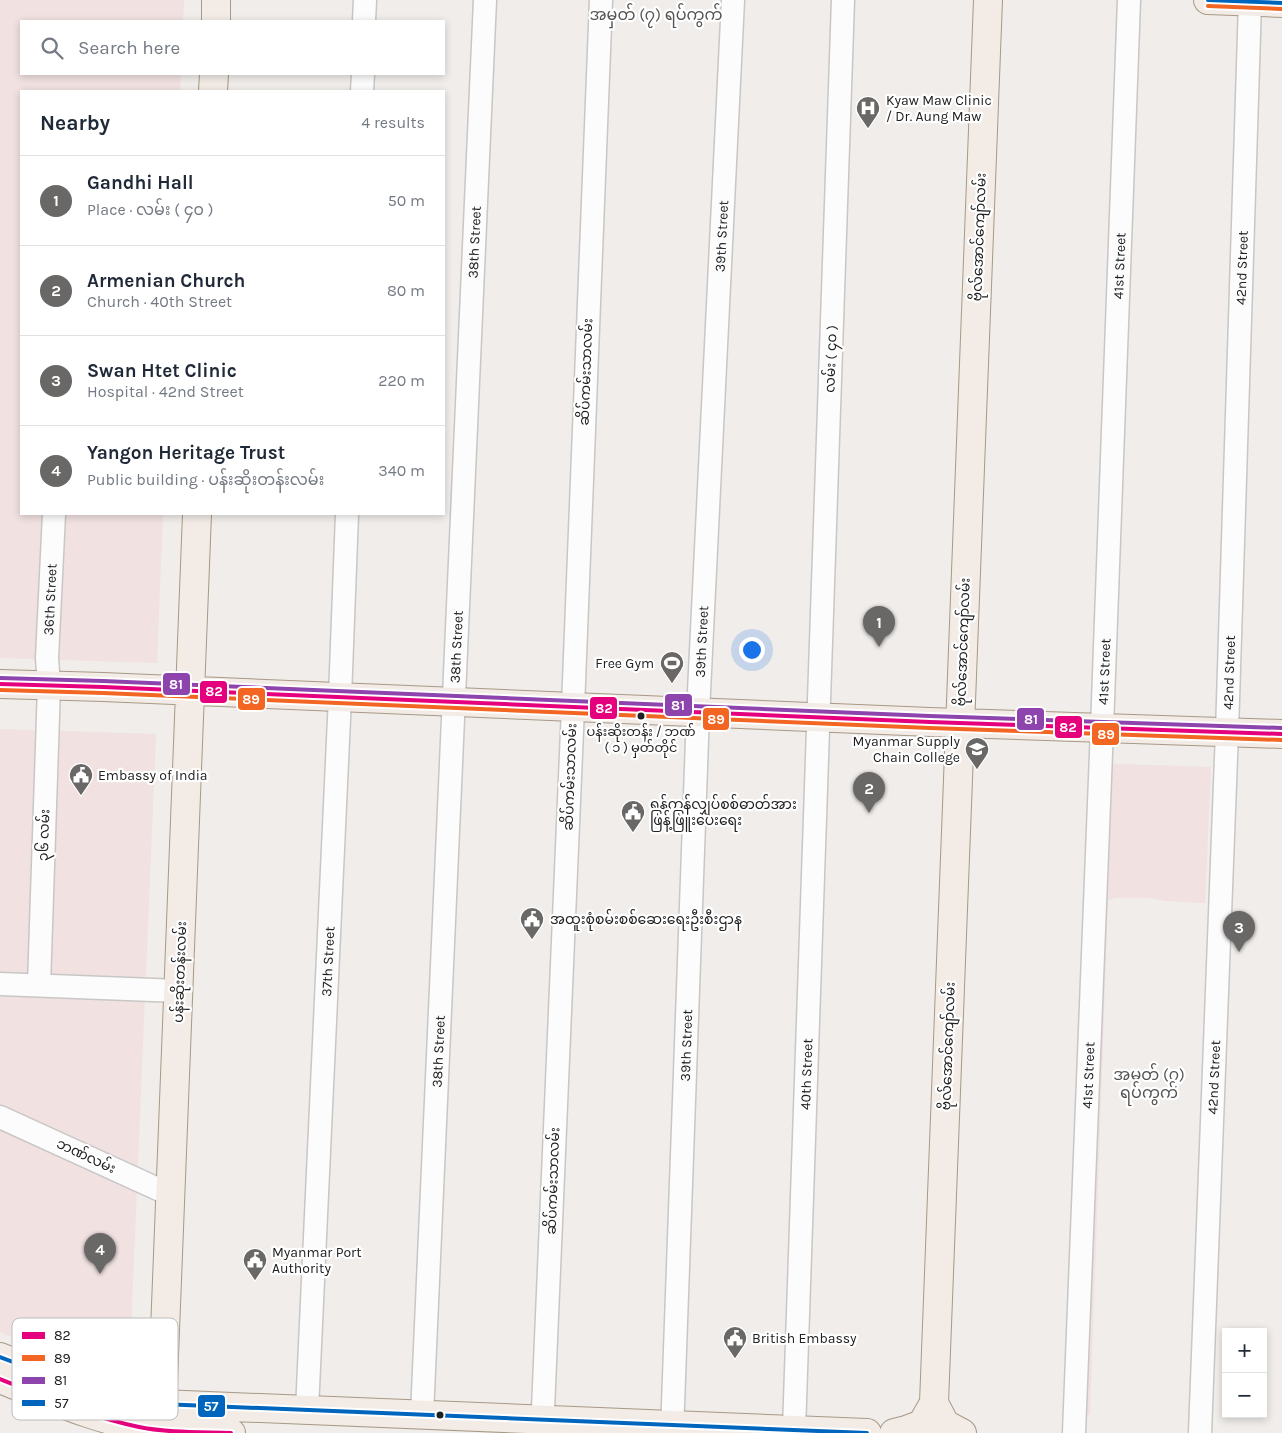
<!DOCTYPE html>
<html lang="en">
<head>
<meta charset="utf-8">
<style>
	:root { --surface:#fff; --page:#f2f2f3; --text:#1f2937; --muted:#747a83; --line:#e0e1e3; --accent:#696867 }
	body { margin:0; font-family:Karla,"Noto Sans Myanmar",sans-serif; background:var(--page); color:var(--text) }
	.controls { position:absolute; right:15px; bottom:15px; display:grid; overflow:hidden; border-radius:0px; box-shadow:0 2px 8px #0003 }
	.controls button { width:45px; height:45px; display:grid; place-items:center; padding:0; border:0; border-bottom:1px solid var(--line); background:var(--surface); color:var(--text); font:25px sans-serif }
	.you { position:absolute; left:751px; top:649px; width:18px; height:18px; margin:-12px; border:4px solid #fff; border-radius:50%; background:#1a73e8; box-shadow:0 0 0 8px #1a73e833 }
	.badge { display:grid; place-items:center; width:32px; height:32px; border-radius:50%; background:var(--accent); color:#fff; font-size:16px; font-weight:700 }
	.pin { position:absolute; translate:-50% -41px; filter:drop-shadow(0 1px 2px #0008) }
	.pin::after { content:''; position:absolute; top:26px; width:18px; height:15px; background:inherit; clip-path:polygon(0 0,100% 0,50% 100%) }
	.list { margin:0; padding:0; list-style:none }
	h2 { display:flex; justify-content:space-between; align-items:center; height:65px; margin:0; padding:0 20px; font-size:21px }
	h2 small { font-size:16px; font-weight:400; color:var(--muted) }
	.list li { display:grid; grid-template-columns:32px 1fr auto; gap:15px; align-items:center; box-sizing:border-box; height:90px; padding:0 20px; border-top:1px solid var(--line) }
	.list b { display:block; font-size:19px; white-space:nowrap }
	.list p { margin:0; font-size:16px; white-space:nowrap; color:var(--muted) }
	.list em { font-size:16px; font-style:normal; color:var(--muted) }
	.icon { flex:none; width:28px; height:28px; fill:none; stroke:currentColor; stroke-width:2; stroke-linecap:round; stroke-linejoin:round }
	.map { position:relative; flex:none; width:1282px; height:1433px; overflow:hidden }
	.search { position:absolute; background:var(--surface); box-shadow:0 2px 8px #0003; left:20px; top:20px; width:425px; height:55px; display:flex; align-items:center; gap:12px; box-sizing:border-box; padding:0 18px; border-radius:0px; color:var(--muted); font-size:19px }
	.panel { position:absolute; background:var(--surface); box-shadow:0 2px 8px #0003; left:20px; top:90px; width:425px; height:425px; border-radius:0px }
	.map>svg:first-child { display:block }
</style>
</head>
<body>
<div class="map">
<svg width="1282" height="1433" viewBox="0 0 1282 1433">
	<rect width="100%" height="100%" fill="#f0edea"/>
	<path fill="#f1e1e1" d="M 0,0 L 184,0 L 183,21 L 21,21 L 21,74 L 181,74 L 180,91 L 21,91 L 21,514 L 163,514 L 157,663 L 0,658 Z
		M 0,729 L 156,734 L 130,1352 L 99,1375 L 0,1332 Z
		M 1090,763 L 1211,767 L 1205,903 L 1165,901 L 1149,898 L 1116,898 L 1108,900 L 1090,1415 L 1063,1414 L 1077,1155 Z"/>
	<g fill="none" stroke-linecap="round" stroke-linejoin="round">
		<g stroke="#c8c7c6" stroke-width="25">
			<g id="minor">
				<path d="M 364,21 L 365,0"/>
				<path d="M 362,91 L 363,74"/>
				<path d="M 0,984 L 179,991"/>
				<path id="s1" d="M 39,985 L 49,686 L 47,658 L 54,514"/>
				<path d="M 0,1117 L 171,1195"/>
				<path id="s2" d="M 307,1410 L 340,697 L 347,514"/>
				<path id="s3" d="M 422,1415 L 485,0"/>
				<path id="s4" d="M 794,1430 L 843,0"/>
				<path d="M 542,1433 L 573,707 L 601,0"/>
				<path id="s5" d="M 672,1433 L 698,712 L 733,0"/>
				<path id="s6" d="M 1074,1433 L 1102,728 L 1129,0"/>
				<path id="s7" d="M 1200,1433 L 1227,732 L 1250,2"/>
			</g>
		</g>
		<g stroke="#a79986" stroke-width="30">
			<path id="major" d="M 1208,0 L 1282,3
				M 216,21 L 216,0
				M 213,91 L 214,74
				M 0,684 L 103,687 L 930,722 L 1282,734
				M 0,1357 L 66,1382 L 104,1393 L 161,1404 L 867,1433
				M 0,1379 C 52,1400 105,1424 161,1430 C 184,1433 208,1432 231,1433
				M 934,1403 L 945,1424 L 962,1433
				M 161,1433 L 197,514
				M 894,1433 L 906,1430 L 922,1424 L 934,1403
				M 931,1433 L 934,1403 L 988,0"/>
		</g>
		<use href="#minor" stroke="#fdfcfc" stroke-width="22"/>
		<use href="#major" stroke="#f2ebe6" stroke-width="28"/>
		<g stroke="#fff" stroke-width="8">
			<path id="bus-1" d="M 0,684 L 103,687 L 930,722 L 1282,734
				M 0,1379 C 45,1397 90,1417 139,1427 C 169,1433 200,1432 231,1433"/>
		</g>
		<g stroke="#fff" stroke-width="8">
			<path id="bus-2" d="M 1208,6 L 1282,9
				M 0,690 L 103,693 L 930,728 L 1282,740"/>
		</g>
		<g stroke="#fff" stroke-width="8">
			<path id="bus-3" d="M 0,678 L 103,681 L 930,716 L 1282,728"/>
		</g>
		<g stroke="#fff" stroke-width="8">
			<path id="bus-4" d="M 1208,0 L 1282,3
				M 0,1357 L 66,1382 L 104,1393 L 161,1404 L 867,1433"/>
		</g>
		<use href="#bus-1" stroke="#e5007d" stroke-width="4"/>
		<use href="#bus-2" stroke="#f26522" stroke-width="4"/>
		<use href="#bus-3" stroke="#8e44ad" stroke-width="4"/>
		<use href="#bus-4" stroke="#0065bd" stroke-width="4"/>
	</g>
	<defs>
		<g id="hospital-pin" transform="scale(1.25)"><path d="M0 17L-7.5 6A9.5 9.5 0 1 1 7.5 6Z" fill="#696867" stroke="#fff"/><path d="M-5-5h3v3.5h4V-5h3V5h-3V1.5h-4V5h-3Z" fill="#fff"/></g>
		<g id="stadium-pin" transform="scale(1.25)"><path d="M0 17L-7.5 6A9.5 9.5 0 1 1 7.5 6Z" fill="#696867" stroke="#fff"/><path d="M0-5a6.5 5 0 1 0 0 10a6.5 5 0 1 0 0-10ZM-3.5-1.8h7v3.6h-7Z" fill="#fff"/></g>
		<g id="university-pin" transform="scale(1.25)"><path d="M0 17L-7.5 6A9.5 9.5 0 1 1 7.5 6Z" fill="#696867" stroke="#fff"/><path d="M0-5L7-2L0 1L-7-2ZM-4 1L0 2.5L4 1V4Q0 6-4 4Z" fill="#fff"/></g>
		<g id="civic-pin" transform="scale(1.25)"><path d="M0 17L-7.5 6A9.5 9.5 0 1 1 7.5 6Z" fill="#696867" stroke="#fff"/><path d="M-.6-6.5H3V-4.5H.6V-3L4-1V1h2V6H-6V1h2V-1L-.6-3ZM-1.2 2.5V6h2.4V2.5Z" fill="#fff"/></g>
	</defs>
	<g fill-rule="evenodd">
		<use href="#hospital-pin" x="868" y="108"/>
		<use href="#stadium-pin" x="672" y="663"/>
		<use href="#university-pin" x="977" y="749"/>
		<use href="#civic-pin" x="81" y="775"/>
		<use href="#civic-pin" x="633" y="812"/>
		<use href="#civic-pin" x="532" y="919"/>
		<use href="#civic-pin" x="255" y="1260"/>
		<use href="#civic-pin" x="735" y="1338"/>
	</g>
	<g fill="#212121" stroke="#fff" stroke-width="2">
		<circle cx="641" cy="716" r="4.5"/>
		<circle cx="440" cy="1415" r="4.5"/>
	</g>
	<g text-anchor="middle" dominant-baseline="central" stroke-width="4.5" stroke-linejoin="round" paint-order="stroke">
		<g font-size="13" fill="#212121" stroke="#fff">
			<text x="641" y="731">ပန်းဆိုးတန်း / ဘဏ်<tspan x="641" dy="16">( ၁ ) မှတ်တိုင်</tspan></text>
		</g>
		<g font-size="14" fill="#212121" stroke="#fff" text-anchor="start">
			<text x="886" y="100">Kyaw Maw Clinic<tspan x="886" dy="16">/ Dr. Aung Maw</tspan></text>
			<text x="654" y="663" text-anchor="end">Free Gym</text>
			<text x="960" y="741" text-anchor="end">Myanmar Supply<tspan x="960" dy="16">Chain College</tspan></text>
			<text x="98" y="775">Embassy of India</text>
			<text x="650" y="804">ရန်ကုန်လျှပ်စစ်ဓာတ်အား<tspan x="650" dy="16">ဖြန့်ဖြူးပေးရေး</tspan></text>
			<text x="550" y="919">အထူးစုံစမ်းစစ်ဆေးရေးဦးစီးဌာန</text>
			<text x="272" y="1252">Myanmar Port<tspan x="272" dy="16">Authority</tspan></text>
			<text x="752" y="1338">British Embassy</text>
		</g>
		<g font-size="14" fill="#212121" stroke="#fff">
			<text stroke="none"><textPath href="#s5" startOffset="1198">39th Street</textPath></text>
			<text transform="translate(979 237) rotate(-88)">ဗိုလ်အောင်ကျော်လမ်း</text>
			<text stroke="none"><textPath href="#s3" startOffset="1174">38th Street</textPath></text>
			<text stroke="none"><textPath href="#s6" startOffset="1168">41st Street</textPath></text>
			<text stroke="none"><textPath href="#s7" startOffset="1166">42nd Street</textPath></text>
			<text transform="translate(831 359) rotate(-88)">လမ်း ( ၄၀ )</text>
			<text transform="translate(586 372) rotate(-88)">ဆိပ်ကမ်းသာလမ်း</text>
			<text stroke="none"><textPath href="#s1" startOffset="386">36th Street</textPath></text>
			<text stroke="none"><textPath href="#s5" startOffset="792">39th Street</textPath></text>
			<text transform="translate(963 642) rotate(-88)">ဗိုလ်အောင်ကျော်လမ်း</text>
			<text stroke="none"><textPath href="#s3" startOffset="769">38th Street</textPath></text>
			<text stroke="none"><textPath href="#s6" startOffset="762">41st Street</textPath></text>
			<text stroke="none"><textPath href="#s7" startOffset="761">42nd Street</textPath></text>
			<text transform="translate(570 777) rotate(-88)">ဆိပ်ကမ်းသာလမ်း</text>
			<text transform="translate(44 835) rotate(-88)">၃၆ လမ်း</text>
			<text stroke="none"><textPath href="#s2" startOffset="449">37th Street</textPath></text>
			<text transform="translate(180 972) rotate(-88)">ပန်းဆိုးတန်းလမ်း</text>
			<text stroke="none"><textPath href="#s5" startOffset="388">39th Street</textPath></text>
			<text transform="translate(948 1046) rotate(-88)">ဗိုလ်အောင်ကျော်လမ်း</text>
			<text stroke="none"><textPath href="#s3" startOffset="364">38th Street</textPath></text>
			<text stroke="none"><textPath href="#s4" startOffset="356">40th Street</textPath></text>
			<text stroke="none"><textPath href="#s6" startOffset="358">41st Street</textPath></text>
			<text stroke="none"><textPath href="#s7" startOffset="356">42nd Street</textPath></text>
			<text transform="translate(86 1156) rotate(25)">ဘဏ်လမ်း</text>
			<text transform="translate(553 1181) rotate(-88)">ဆိပ်ကမ်းသာလမ်း</text>
		</g>
		<g font-size="16" fill="#545454" stroke="#fff">
			<text x="656" y="14">အမှတ် (၇) ရပ်ကွက်</text>
			<text x="1149" y="1074">အမှတ် (၇)<tspan x="1149" dy="18">ရပ်ကွက်</tspan></text>
		</g>
	</g>
	<rect x="12" y="1318" width="166" height="102" rx="8" fill="#fff" stroke="#bcbcbc" stroke-width="1"/>
	<rect x="22" y="1332" width="23" height="7" fill="#e5007d"/>
	<rect x="22" y="1355" width="23" height="6" fill="#f26522"/>
	<rect x="22" y="1377" width="23" height="7" fill="#8e44ad"/>
	<rect x="22" y="1400" width="23" height="6" fill="#0065bd"/>
	<g font-size="14" fill="#212121">
		<text x="54" y="1340">82</text>
		<text x="54" y="1363">89</text>
		<text x="54" y="1385">81</text>
		<text x="54" y="1408">57</text>
	</g>
	<g stroke="#fff" stroke-width="2">
		<rect x="162" y="672" width="29" height="24" rx="5" fill="#8e44ad"/>
		<rect x="199" y="680" width="29" height="24" rx="5" fill="#e5007d"/>
		<rect x="237" y="687" width="29" height="24" rx="5" fill="#f26522"/>
		<rect x="664" y="693" width="29" height="24" rx="5" fill="#8e44ad"/>
		<rect x="589" y="696" width="29" height="24" rx="5" fill="#e5007d"/>
		<rect x="702" y="707" width="28" height="24" rx="5" fill="#f26522"/>
		<rect x="1016" y="707" width="29" height="24" rx="5" fill="#8e44ad"/>
		<rect x="1054" y="715" width="29" height="24" rx="5" fill="#e5007d"/>
		<rect x="1091" y="722" width="29" height="24" rx="5" fill="#f26522"/>
		<rect x="197" y="1394" width="29" height="24" rx="5" fill="#0065bd"/>
	</g>
	<g font-size="14" text-anchor="middle" font-weight="bold" fill="#fff">
		<text x="176" y="689">81</text>
		<text x="214" y="696">82</text>
		<text x="251" y="704">89</text>
		<text x="678" y="710">81</text>
		<text x="604" y="713">82</text>
		<text x="716" y="724">89</text>
		<text x="1031" y="724">81</text>
		<text x="1068" y="732">82</text>
		<text x="1106" y="739">89</text>
		<text x="211" y="1411">57</text>
	</g>
</svg>
<div class="controls">
<button>+</button>
<button>−</button>
</div>
<div class="you"></div>
<div class="pin badge" style="left:879px;top:647px">1</div>
<div class="pin badge" style="left:869px;top:813px">2</div>
<div class="pin badge" style="left:1239px;top:952px">3</div>
<div class="pin badge" style="left:100px;top:1274px">4</div>
<div class="search"><svg class="icon" aria-label="search" viewBox="0 0 24 24"><circle cx="10" cy="10" r="6"/><path d="M15 15l6 6"/></svg>Search here</div>
<section class="panel">
<h2>Nearby<small>4 results</small></h2>
<ul class="list">
<li><span class="badge">1</span><div><b>Gandhi Hall</b><p>Place · လမ်း ( ၄၀ )</p></div><em>50 m</em></li>
<li><span class="badge">2</span><div><b>Armenian Church</b><p>Church · 40th Street</p></div><em>80 m</em></li>
<li><span class="badge">3</span><div><b>Swan Htet Clinic</b><p>Hospital · 42nd Street</p></div><em>220 m</em></li>
<li><span class="badge">4</span><div><b>Yangon Heritage Trust</b><p>Public building · ပန်းဆိုးတန်းလမ်း</p></div><em>340 m</em></li>
</ul>
</section>
</div>
</body>
</html>
